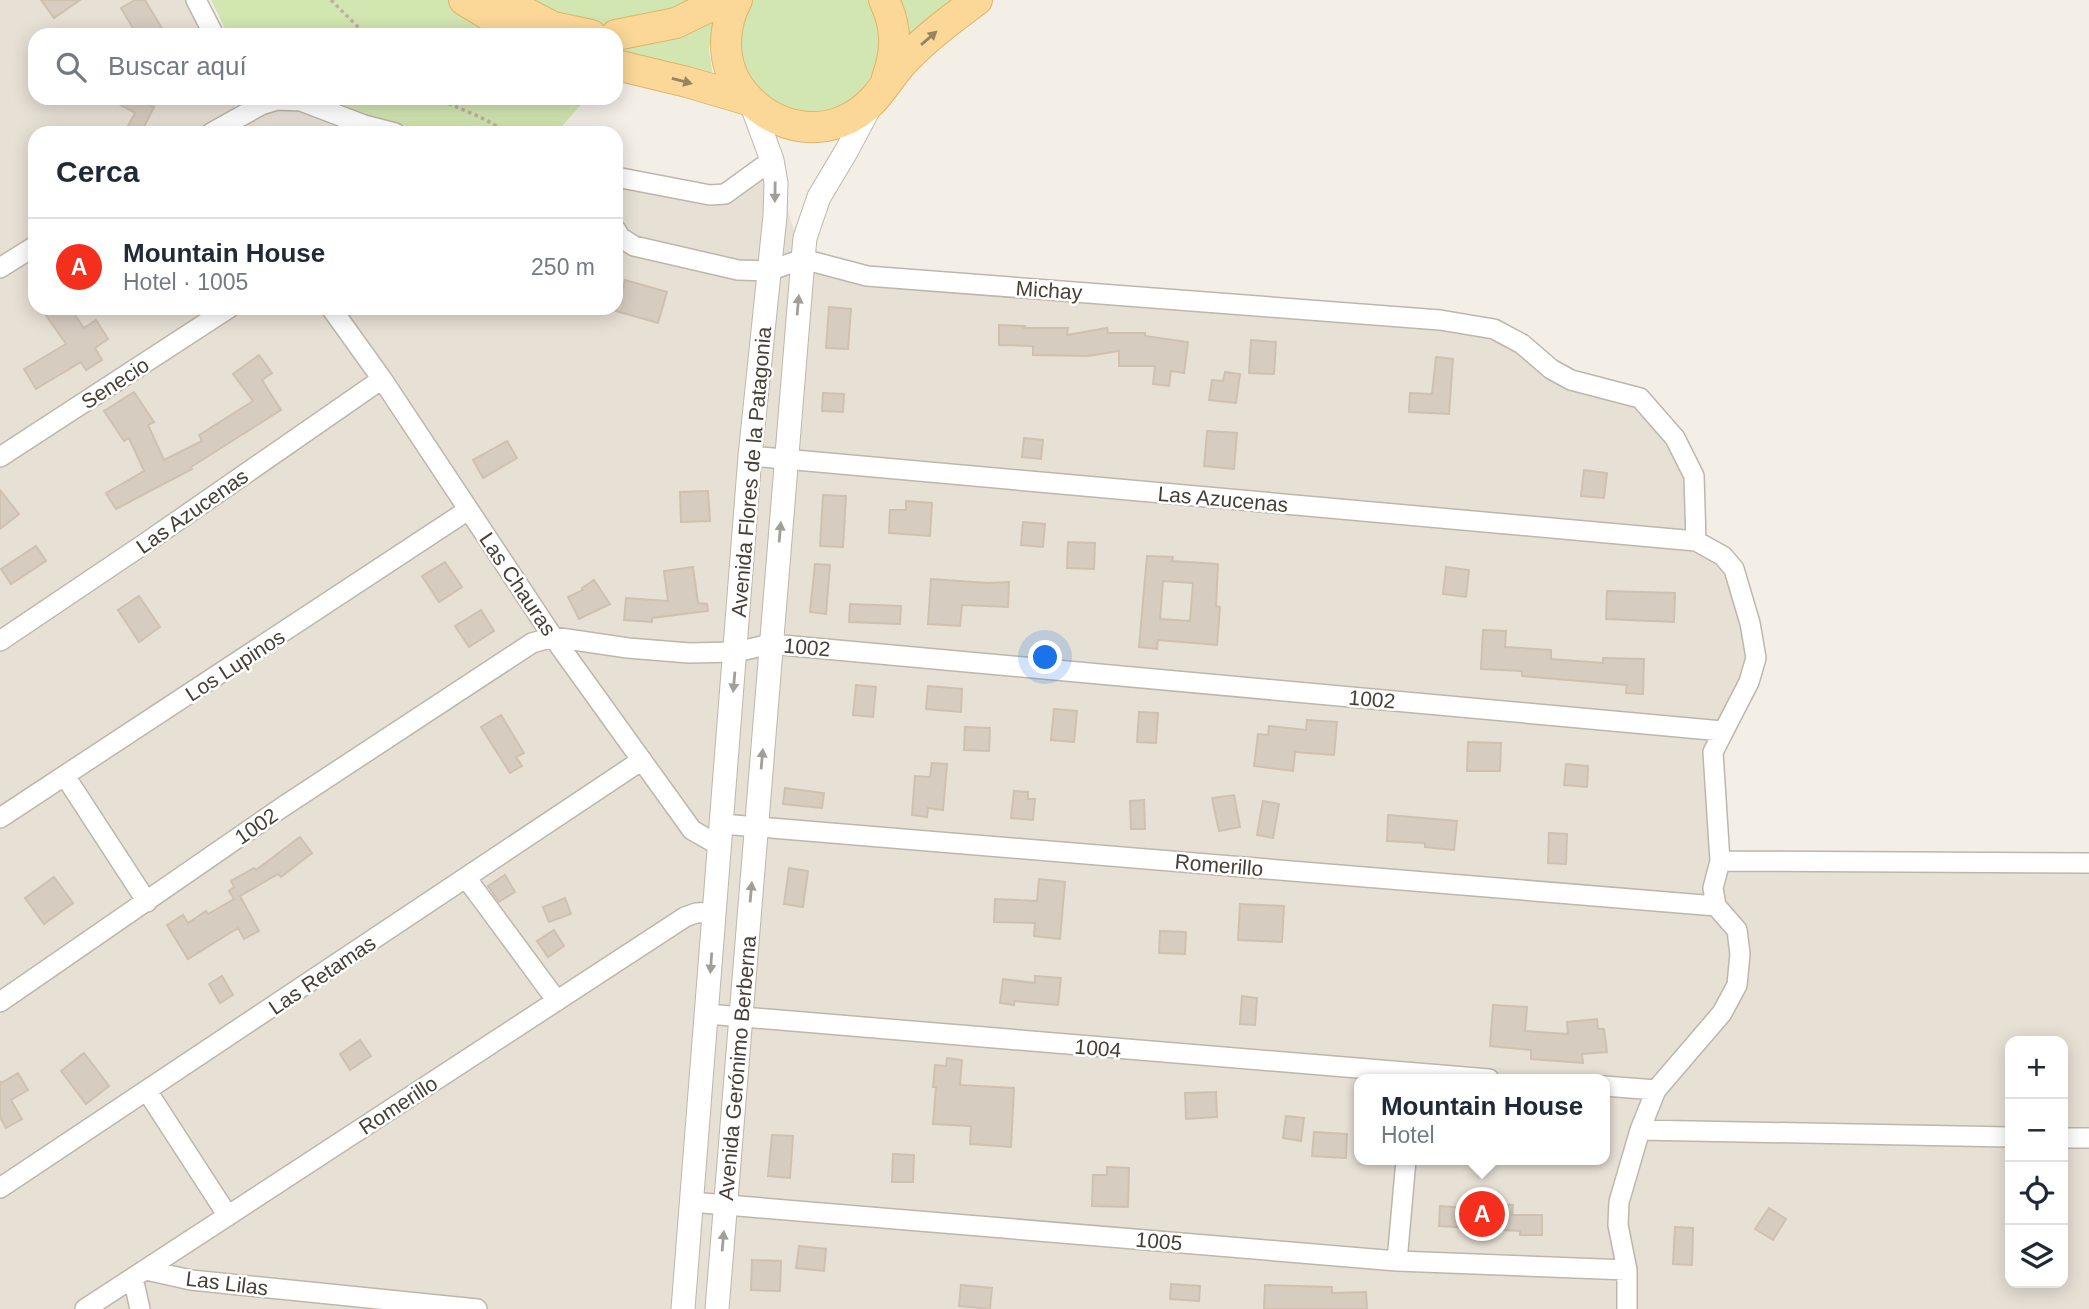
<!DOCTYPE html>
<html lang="es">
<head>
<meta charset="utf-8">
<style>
	:root { --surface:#fff; --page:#f6f6f7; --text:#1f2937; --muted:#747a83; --line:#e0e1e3; --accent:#f42f1d }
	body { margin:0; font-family:Arial,sans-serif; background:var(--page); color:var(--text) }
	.controls { position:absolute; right:21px; bottom:21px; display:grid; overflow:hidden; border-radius:14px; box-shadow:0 4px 18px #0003 }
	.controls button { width:63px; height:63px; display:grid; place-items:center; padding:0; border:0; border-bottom:2px solid var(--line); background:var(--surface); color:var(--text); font:35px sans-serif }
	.you { position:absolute; left:1046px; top:658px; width:24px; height:24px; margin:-18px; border:5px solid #fff; border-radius:50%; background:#1a73e8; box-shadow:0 0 0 10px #1a73e833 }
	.badge { display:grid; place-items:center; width:46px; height:46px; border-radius:50%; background:var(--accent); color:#fff; font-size:23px; font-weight:700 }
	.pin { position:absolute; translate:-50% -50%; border:4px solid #fff; box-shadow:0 2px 7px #0006 }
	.popup { position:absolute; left:1354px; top:1074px; width:256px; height:91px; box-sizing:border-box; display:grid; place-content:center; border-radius:14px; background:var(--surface); filter:drop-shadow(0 2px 5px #0005); font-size:23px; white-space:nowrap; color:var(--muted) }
	.popup b { font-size:26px; color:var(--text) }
	.popup::after { content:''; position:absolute; left:50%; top:100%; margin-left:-14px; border:14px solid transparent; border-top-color:var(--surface) }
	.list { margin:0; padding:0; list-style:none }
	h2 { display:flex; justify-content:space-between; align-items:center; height:91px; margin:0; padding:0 28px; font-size:30px }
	h2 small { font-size:23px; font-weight:400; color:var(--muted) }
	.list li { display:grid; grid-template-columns:46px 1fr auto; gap:21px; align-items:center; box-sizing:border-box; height:98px; padding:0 28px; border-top:2px solid var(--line) }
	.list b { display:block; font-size:26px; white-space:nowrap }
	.list p { margin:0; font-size:23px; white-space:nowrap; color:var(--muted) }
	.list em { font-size:23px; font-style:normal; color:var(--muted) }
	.icon { flex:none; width:38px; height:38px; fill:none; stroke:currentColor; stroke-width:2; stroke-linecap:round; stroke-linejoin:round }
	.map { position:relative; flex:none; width:2089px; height:1309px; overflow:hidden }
	.search { position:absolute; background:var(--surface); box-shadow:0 4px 18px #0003; left:28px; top:28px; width:595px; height:77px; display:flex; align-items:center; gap:18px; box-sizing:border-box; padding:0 24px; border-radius:21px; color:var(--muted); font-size:26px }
	.panel { position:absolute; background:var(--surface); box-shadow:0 4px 18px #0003; left:28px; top:126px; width:595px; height:189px; border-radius:21px }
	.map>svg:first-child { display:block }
</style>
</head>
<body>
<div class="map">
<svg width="2089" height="1309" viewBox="0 0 2089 1309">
	<rect width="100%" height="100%" fill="#f3efe7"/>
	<path fill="#e7e0d5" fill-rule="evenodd" d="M 0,0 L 196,0 L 214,35 L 35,35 L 35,98 L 235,98 L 235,108 L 229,120 L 277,100 L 395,133 L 35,133 L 35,308 L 616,308 L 616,177 L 710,195 L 772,160 L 803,259 L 828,264 L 1494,329 L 1551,369 L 1640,398 L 1694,476 L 1696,541 L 1723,556 L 1756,658 L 1722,731 L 1720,861 L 2089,863 L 2089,1309 L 0,1309 ZM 2010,1041 L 2063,1041 L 2063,1283 L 2010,1283 ZM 1360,1079 L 1604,1079 L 1604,1160 L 1360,1160 Z"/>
	<path fill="#d2e6b1" d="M 211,0 L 702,0 L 714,17 L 709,50 L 713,76 L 616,60 L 616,35 L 228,35 Z
		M 750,0 L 872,0 L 880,14 L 879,74 L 853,104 L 813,117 L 771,106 L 742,72 L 737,29 Z
		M 891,0 L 966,0 L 902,51 Z
		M 269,98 L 587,98 L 556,133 L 440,133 Z"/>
	<path fill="#d7ccc0" stroke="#cfc1b0" stroke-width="2" fill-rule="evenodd" d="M 41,0 L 80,0 L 54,18 Z
		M 135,0 L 145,0 L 166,35 L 137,35 L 121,8 Z
		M 108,98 L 136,98 L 154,107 L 141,133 L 127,128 L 135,113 Z
		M 625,280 L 667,292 L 658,323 L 616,311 L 616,287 L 623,289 Z
		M 829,307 L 851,309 L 848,349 L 826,348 Z
		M 53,308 L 70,308 L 84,328 L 96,320 L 108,339 L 95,348 L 102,360 L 86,370 L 81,362 L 36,389 L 24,369 L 66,344 L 45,314 Z
		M 999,325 L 1025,326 L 1024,328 L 1068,328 L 1067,335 L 1107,328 L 1108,333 L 1145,333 L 1145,336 L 1188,342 L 1184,373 L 1171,371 L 1169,386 L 1153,384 L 1155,366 L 1119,366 L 1119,351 L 1088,356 L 1033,355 L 1033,346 L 999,345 Z
		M 1251,340 L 1276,342 L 1274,374 L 1249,373 Z
		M 259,355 L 272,373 L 262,380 L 281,410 L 191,467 L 192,469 L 116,509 L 106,493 L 144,471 L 129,438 L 124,441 L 104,411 L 134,392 L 154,422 L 148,425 L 164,460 L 202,441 L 199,435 L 253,401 L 233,374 Z
		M 1436,357 L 1453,359 L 1449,414 L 1409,412 L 1410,393 L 1432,394 Z
		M 1225,372 L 1240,374 L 1236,403 L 1209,400 L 1212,380 L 1223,381 Z
		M 823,393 L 844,394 L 843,412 L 822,411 Z
		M 1207,431 L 1237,433 L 1234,469 L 1204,466 Z
		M 1024,438 L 1043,440 L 1041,459 L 1022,457 Z
		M 507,441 L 517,458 L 483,478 L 473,460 Z
		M 1584,470 L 1607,473 L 1604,498 L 1581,496 Z
		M 0,490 L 19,514 L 0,529 Z
		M 708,491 L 710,521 L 681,522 L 680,492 Z
		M 823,495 L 846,496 L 843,547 L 820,546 Z
		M 906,501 L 932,503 L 930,536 L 889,533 L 890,510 L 906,510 Z
		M 1023,522 L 1045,524 L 1043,547 L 1021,545 Z
		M 1068,542 L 1095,543 L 1094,569 L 1067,568 Z
		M 36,546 L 46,561 L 11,584 L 1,569 Z
		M 1147,556 L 1173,557 L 1172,561 L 1218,564 L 1216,606 L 1220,607 L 1217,645 L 1158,640 L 1157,649 L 1139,647 ZM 1163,581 L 1193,583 L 1190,621 L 1160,619 Z
		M 445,562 L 462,587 L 439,602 L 422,576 Z
		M 815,564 L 830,565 L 826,614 L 810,612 Z
		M 693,567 L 698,603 L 707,604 L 708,611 L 652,618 L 652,622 L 624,620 L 626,598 L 668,601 L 664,571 Z
		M 1446,567 L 1469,570 L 1466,597 L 1443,594 Z
		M 931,579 L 988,583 L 1009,582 L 1008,607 L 962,605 L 960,626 L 928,624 Z
		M 594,580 L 610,604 L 579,619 L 568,597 L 583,590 L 582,588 Z
		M 1607,591 L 1675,593 L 1674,622 L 1606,619 Z
		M 139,596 L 160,627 L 139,642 L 118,610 Z
		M 850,604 L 901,606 L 900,624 L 849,622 Z
		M 481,610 L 494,631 L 469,647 L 455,626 Z
		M 1483,630 L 1506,631 L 1505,647 L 1551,650 L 1551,659 L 1603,663 L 1603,658 L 1644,659 L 1643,694 L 1626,693 L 1627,685 L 1522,676 L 1522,671 L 1481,669 Z
		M 856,685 L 876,687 L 873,717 L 853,715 Z
		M 928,686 L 962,689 L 961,712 L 926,709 Z
		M 1054,709 L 1077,711 L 1074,742 L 1051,740 Z
		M 1139,712 L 1158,713 L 1156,743 L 1137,742 Z
		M 501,715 L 524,753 L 516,757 L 522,766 L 510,773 L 481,727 Z
		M 1307,720 L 1337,722 L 1334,755 L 1295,752 L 1293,771 L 1254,766 L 1258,734 L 1268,735 L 1269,726 L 1306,730 Z
		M 965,727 L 990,728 L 989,751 L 964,750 Z
		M 1468,742 L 1501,743 L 1500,771 L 1467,771 Z
		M 932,763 L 947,764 L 943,810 L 928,808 L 927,817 L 912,815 L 915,776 L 930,777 Z
		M 1566,764 L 1588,766 L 1587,787 L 1564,785 Z
		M 785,788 L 824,793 L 822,808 L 783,804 Z
		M 1014,791 L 1028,792 L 1028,799 L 1035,799 L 1033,820 L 1011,818 Z
		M 1234,795 L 1240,827 L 1219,831 L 1212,798 Z
		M 1144,800 L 1145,829 L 1131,829 L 1130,801 Z
		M 1263,801 L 1279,804 L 1273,838 L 1257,835 Z
		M 1388,815 L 1457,821 L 1454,850 L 1425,847 L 1425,843 L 1387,841 Z
		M 1549,833 L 1567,834 L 1566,864 L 1548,863 Z
		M 300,837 L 312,853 L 281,877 L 278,874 L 240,896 L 259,931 L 244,939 L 238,928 L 188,959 L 167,925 L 183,915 L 188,923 L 206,911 L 208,914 L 234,899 L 229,891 L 234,887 L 231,881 L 254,868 L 256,870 Z
		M 789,868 L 808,871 L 803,907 L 784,904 Z
		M 505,875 L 515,892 L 499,902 L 488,886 Z
		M 54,877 L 73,903 L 44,924 L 25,898 Z
		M 1039,879 L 1065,882 L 1060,939 L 1034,936 L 1035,923 L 994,922 L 995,899 L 1037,901 Z
		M 565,898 L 571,914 L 549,922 L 543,907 Z
		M 1240,904 L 1284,906 L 1282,942 L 1238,940 Z
		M 554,930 L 564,946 L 548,957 L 537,941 Z
		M 1160,931 L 1186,932 L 1185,954 L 1159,953 Z
		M 222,976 L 233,995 L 220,1003 L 209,984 Z
		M 1035,976 L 1061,978 L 1058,1005 L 1014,1001 L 1014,1005 L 1000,1003 L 1003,979 L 1035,983 Z
		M 1242,996 L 1257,998 L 1255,1025 L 1240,1024 Z
		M 1493,1005 L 1527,1007 L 1525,1031 L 1568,1034 L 1567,1022 L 1597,1019 L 1598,1029 L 1604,1029 L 1607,1052 L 1582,1054 L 1583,1063 L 1531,1059 L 1531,1050 L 1490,1046 Z
		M 360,1040 L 371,1056 L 350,1070 L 340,1054 Z
		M 84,1053 L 109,1086 L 86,1104 L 61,1071 Z
		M 947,1058 L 962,1060 L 960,1085 L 1014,1088 L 1011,1147 L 970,1144 L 971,1126 L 933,1124 L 936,1087 L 933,1087 L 935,1065 L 946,1066 Z
		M 18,1073 L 28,1090 L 11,1100 L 22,1119 L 6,1128 L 0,1117 L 0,1081 L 1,1083 Z
		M 1216,1092 L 1217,1117 L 1186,1119 L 1185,1093 Z
		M 1286,1116 L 1304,1118 L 1301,1141 L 1283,1138 Z
		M 1314,1132 L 1347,1134 L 1346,1158 L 1312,1156 Z
		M 772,1135 L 793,1136 L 790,1178 L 768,1176 Z
		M 893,1154 L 914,1155 L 913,1182 L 892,1182 Z
		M 1107,1167 L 1129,1168 L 1128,1207 L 1092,1206 L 1093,1175 L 1107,1175 Z
		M 1483,1203 L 1513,1205 L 1512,1215 L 1542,1215 L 1542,1235 L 1520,1235 L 1520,1231 L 1439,1226 L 1440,1206 L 1482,1209 Z
		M 1769,1208 L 1786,1219 L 1773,1240 L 1755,1229 Z
		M 1675,1227 L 1693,1228 L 1692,1265 L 1673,1264 Z
		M 799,1246 L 826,1249 L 824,1271 L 796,1268 Z
		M 752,1260 L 781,1261 L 780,1291 L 751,1290 Z
		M 1171,1284 L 1200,1286 L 1199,1301 L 1170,1299 Z
		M 961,1285 L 992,1288 L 990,1309 L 959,1306 Z
		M 1265,1285 L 1332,1287 L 1332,1293 L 1366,1292 L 1367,1309 L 1264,1309 Z"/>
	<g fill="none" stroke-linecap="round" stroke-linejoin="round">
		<g stroke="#beb6aa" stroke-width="22">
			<path id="minor" d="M 196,0 L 214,35
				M 211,133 L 261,105 L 277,100 L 301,101 L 364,125 L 395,133
				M 616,177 L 710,195 L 725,194 L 772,160
				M 616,230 L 620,237 L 634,246 L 738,270 L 768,271 L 803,259 L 867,276 L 1440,320 L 1494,329 L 1522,344 L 1551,369 L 1571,380 L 1640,398 L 1675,438 L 1694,476 L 1696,541
				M 0,268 L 35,246
				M 331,308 L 382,379 L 553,637 L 692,830 L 720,846
				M 750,456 L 1696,541 L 1723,556 L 1734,569 L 1750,623 L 1756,658 L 1749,682 L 1713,752 L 1720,861 L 1713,888 L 1716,906 L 1737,930 L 1740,954 L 1737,985 L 1722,1013 L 1656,1090 L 1640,1130 L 1619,1202 L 1618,1225 L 1627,1270 L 1627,1309
				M 0,457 L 229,308
				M 0,641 L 147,542 L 382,379
				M 65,776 L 147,902
				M 0,818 L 468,510
				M 722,824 L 1716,906
				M 1720,861 L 2089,863
				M 467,879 L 557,1001
				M 0,1002 L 281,808 L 532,643 L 553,637 L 628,648 L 689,653 L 736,652 L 771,644 L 1722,731
				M 707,1014 L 1489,1079
				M 1604,1086 L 1656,1090
				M 147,1091 L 228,1216
				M 1640,1130 L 2010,1137
				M 2063,1138 L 2089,1138
				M 0,1188 L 642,760
				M 691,1202 L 1397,1261 L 1627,1270
				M 1397,1261 L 1406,1160
				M 146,1270 L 191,1280 L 477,1309
				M 133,1278 L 140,1309
				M 85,1309 L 685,917 L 696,913 L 715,912"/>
		</g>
		<g stroke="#beb6aa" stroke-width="25">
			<path id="tertiary" d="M 683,1309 L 750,456 L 775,216 L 776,183 L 772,160 L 751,103
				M 717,1309 L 803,259 L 805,238 L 819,197 L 847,150 L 872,103"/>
		</g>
		<g stroke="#e0b468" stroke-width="32">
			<path id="primary" d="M 464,0 L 520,34
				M 501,0 L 553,27 L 591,35
				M 737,0 C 723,26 721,61 739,87 C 770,132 833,143 873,100 C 885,87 894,71 907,58 C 928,36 953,18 977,0
				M 884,0 C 897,27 897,50 887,78
				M 616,35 L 676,23 L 723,0
				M 616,65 L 687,82 L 748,100"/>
		</g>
		<path stroke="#c0b09b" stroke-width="3.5" stroke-dasharray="3.5 3.5" stroke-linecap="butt" d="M 331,0 L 366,35
			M 436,98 C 452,106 496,121 504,133"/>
		<use href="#minor" stroke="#fff" stroke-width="19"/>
		<use href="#tertiary" stroke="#fff" stroke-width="23"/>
		<use href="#primary" stroke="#fbd898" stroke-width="30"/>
	</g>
	<defs><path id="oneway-solid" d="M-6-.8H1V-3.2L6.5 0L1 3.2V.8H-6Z" transform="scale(1.75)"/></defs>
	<g fill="#978462">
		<use href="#oneway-solid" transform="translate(929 38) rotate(-41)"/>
		<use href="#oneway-solid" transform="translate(682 81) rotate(15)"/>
	</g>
	<g fill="#a29f9a">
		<use href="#oneway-solid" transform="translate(775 192) rotate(91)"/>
		<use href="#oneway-solid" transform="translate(798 305) rotate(-85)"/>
		<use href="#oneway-solid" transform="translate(780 532) rotate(-85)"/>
		<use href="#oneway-solid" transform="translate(734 682) rotate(95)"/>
		<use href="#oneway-solid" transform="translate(762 759) rotate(-85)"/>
		<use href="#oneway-solid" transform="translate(751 892) rotate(-85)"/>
		<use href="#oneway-solid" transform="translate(711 963) rotate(94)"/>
		<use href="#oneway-solid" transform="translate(723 1241) rotate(-85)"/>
	</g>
	<g text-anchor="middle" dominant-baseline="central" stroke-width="5" stroke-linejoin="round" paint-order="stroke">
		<g font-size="21" fill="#463f36" stroke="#fff">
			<text transform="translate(1049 290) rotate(4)">Michay</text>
			<text transform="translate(115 383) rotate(-33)">Senecio</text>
			<text transform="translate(751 472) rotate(-85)">Avenida Flores de la Patagonia</text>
			<text transform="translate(1223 499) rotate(5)">Las Azucenas</text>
			<text transform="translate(192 511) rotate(-35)">Las Azucenas</text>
			<text transform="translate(518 584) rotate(56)">Las Chauras</text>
			<text transform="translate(807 647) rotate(5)">1002</text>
			<text transform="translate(235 665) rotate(-33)">Los Lupinos</text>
			<text transform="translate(1372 699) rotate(5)">1002</text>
			<text transform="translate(256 826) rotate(-35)">1002</text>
			<text transform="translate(1219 865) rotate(5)">Romerillo</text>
			<text transform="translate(322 975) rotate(-34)">Las Retamas</text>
			<text transform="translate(1098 1048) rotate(5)">1004</text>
			<text transform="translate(737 1068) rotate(-85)">Avenida Gerónimo Berberna</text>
			<text transform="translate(398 1105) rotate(-33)">Romerillo</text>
			<text transform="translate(1159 1241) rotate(5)">1005</text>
			<text transform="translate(227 1283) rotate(7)">Las Lilas</text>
		</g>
	</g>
</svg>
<div class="controls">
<button>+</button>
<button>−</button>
<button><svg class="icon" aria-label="locate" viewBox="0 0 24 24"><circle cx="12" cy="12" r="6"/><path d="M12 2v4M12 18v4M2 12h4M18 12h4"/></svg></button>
<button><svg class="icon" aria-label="layers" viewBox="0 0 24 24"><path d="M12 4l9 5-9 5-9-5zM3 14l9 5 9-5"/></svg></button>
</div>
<div class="you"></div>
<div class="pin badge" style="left:1482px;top:1214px">A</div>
<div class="popup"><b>Mountain House</b>Hotel</div>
<div class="search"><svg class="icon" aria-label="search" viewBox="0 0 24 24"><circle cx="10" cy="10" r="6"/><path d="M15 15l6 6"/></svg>Buscar aquí</div>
<section class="panel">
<h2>Cerca<small></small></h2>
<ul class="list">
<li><span class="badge">A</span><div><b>Mountain House</b><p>Hotel · 1005</p></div><em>250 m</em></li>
</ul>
</section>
</div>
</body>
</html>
